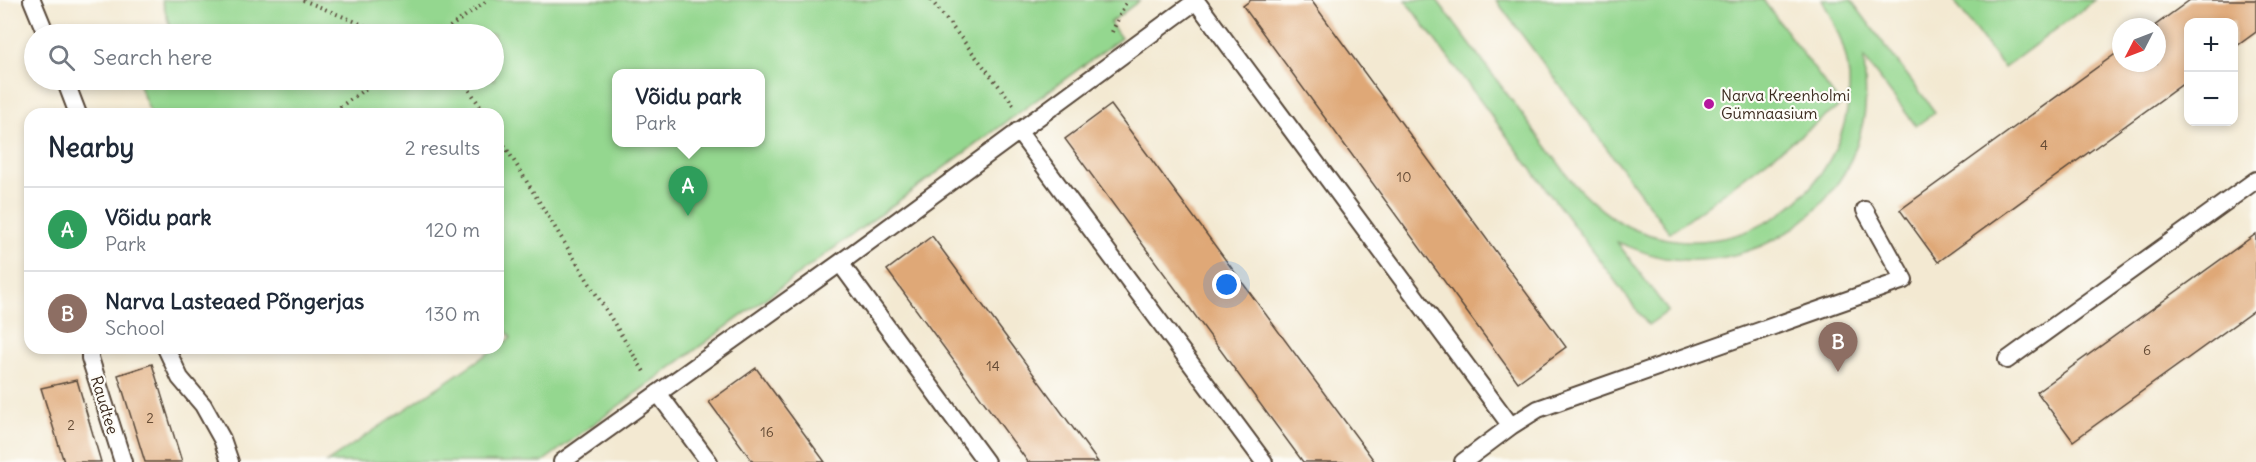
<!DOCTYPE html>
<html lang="en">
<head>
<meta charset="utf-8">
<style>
	:root { --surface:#fff; --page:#f6f6f7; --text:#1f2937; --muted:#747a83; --line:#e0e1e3; --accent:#ea580c }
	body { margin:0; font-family:Delius,sans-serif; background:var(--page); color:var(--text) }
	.controls { position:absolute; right:18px; top:18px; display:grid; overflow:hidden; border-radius:12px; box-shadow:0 3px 9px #0003 }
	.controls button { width:54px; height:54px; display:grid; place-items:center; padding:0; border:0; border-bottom:2px solid var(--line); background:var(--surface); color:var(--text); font:30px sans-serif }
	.compass { position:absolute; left:2112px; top:18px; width:54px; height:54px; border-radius:50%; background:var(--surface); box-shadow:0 3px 9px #0003; rotate:228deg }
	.you { position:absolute; left:1227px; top:285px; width:21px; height:21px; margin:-15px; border:4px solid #fff; border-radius:50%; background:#1a73e8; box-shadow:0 0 0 9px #1a73e833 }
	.badge { display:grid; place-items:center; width:39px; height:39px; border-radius:50%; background:var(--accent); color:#fff; font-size:20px; font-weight:700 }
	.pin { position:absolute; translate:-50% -50px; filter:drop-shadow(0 2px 3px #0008) }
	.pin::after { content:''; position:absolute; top:32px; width:21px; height:18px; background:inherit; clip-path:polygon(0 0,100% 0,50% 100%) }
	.popup { position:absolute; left:612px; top:69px; width:153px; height:78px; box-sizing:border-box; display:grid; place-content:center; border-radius:12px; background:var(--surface); filter:drop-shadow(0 2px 4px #0005); font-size:20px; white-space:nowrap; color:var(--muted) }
	.popup b { font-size:22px; color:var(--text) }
	.popup::after { content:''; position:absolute; left:50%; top:100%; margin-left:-12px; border:12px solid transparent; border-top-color:var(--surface) }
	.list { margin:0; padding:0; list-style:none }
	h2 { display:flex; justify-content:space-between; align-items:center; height:78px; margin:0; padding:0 24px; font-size:26px }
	h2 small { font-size:20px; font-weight:400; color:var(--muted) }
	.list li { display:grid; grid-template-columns:39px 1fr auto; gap:18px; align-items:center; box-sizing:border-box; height:84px; padding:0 24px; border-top:2px solid var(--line) }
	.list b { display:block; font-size:22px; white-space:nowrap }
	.list p { margin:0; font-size:20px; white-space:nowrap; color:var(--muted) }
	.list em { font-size:20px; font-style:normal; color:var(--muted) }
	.icon { flex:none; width:33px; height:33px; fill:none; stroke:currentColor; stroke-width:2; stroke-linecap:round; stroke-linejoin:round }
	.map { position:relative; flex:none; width:2256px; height:462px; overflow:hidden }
	.search { position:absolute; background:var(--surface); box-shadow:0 3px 9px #0003; left:24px; top:24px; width:480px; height:66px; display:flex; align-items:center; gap:15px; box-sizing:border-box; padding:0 21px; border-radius:33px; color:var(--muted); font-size:22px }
	.panel { position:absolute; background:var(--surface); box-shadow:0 3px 9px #0003; left:24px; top:108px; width:480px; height:246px; border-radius:18px }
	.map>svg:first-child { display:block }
</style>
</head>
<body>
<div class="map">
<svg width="2256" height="462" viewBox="0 0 2256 462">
	<rect width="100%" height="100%" fill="#fdfcf7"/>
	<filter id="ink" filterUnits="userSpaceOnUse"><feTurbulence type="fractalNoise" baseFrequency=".0167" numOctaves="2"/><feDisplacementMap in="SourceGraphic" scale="12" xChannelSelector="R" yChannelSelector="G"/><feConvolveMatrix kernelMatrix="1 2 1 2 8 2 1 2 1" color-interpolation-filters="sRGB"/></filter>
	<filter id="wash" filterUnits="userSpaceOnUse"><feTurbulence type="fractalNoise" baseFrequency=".008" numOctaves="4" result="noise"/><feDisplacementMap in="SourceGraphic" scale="24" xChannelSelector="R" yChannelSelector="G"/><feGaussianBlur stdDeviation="1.35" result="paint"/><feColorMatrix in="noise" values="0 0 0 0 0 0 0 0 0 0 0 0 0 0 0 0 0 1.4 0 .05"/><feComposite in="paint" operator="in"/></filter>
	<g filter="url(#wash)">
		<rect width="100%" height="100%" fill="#f3e9d2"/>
		<path fill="#94d78f" stroke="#688056" stroke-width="1.5" fill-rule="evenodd" d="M 162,0 L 1140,0 L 1110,23 L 1121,38 L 542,462 L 327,462 L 511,338 L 498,318 L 498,114 L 151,114 L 138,83 L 142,80 L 494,80 L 494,34 L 172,34 ZM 616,74 L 760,74 L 760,142 L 616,142 Z
			M 1405,0 L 1437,0 L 1574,184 C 1593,203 1611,220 1636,230 C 1741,272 1854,189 1849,77 C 1847,49 1835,24 1822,0 L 1851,0 L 1935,112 L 1916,126 L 1864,58 C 1865,81 1868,103 1862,126 C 1843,215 1754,272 1665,258 C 1648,255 1633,248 1617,242 L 1668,311 L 1648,325 Z
			M 1496,0 L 1763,0 L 1841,105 L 1670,233 Z
			M 1953,0 L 2095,0 L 2004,68 Z"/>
		<g id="blocks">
			<path fill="#dfa877" d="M 1251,0 L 1311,0 L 1566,347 L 1518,382 L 1243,6 Z
				M 2190,0 L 2256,0 L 2256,32 L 2234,48 L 2234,22 L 2188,22 L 2188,80 L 1938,262 L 1900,210 L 2121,50 L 2121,63 L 2157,63 L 2157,27 L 2153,27 Z
				M 1111,105 L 1375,462 L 1303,462 L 1065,139 Z
				M 2256,234 L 2256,309 L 2073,441 L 2037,392 Z
				M 932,236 L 1098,462 L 1028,462 L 887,270 Z
				M 152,364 L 182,462 L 145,462 L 118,375 Z
				M 756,368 L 825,462 L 753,462 L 709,402 Z
				M 77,380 L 101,462 L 64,462 L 41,388 Z"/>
		</g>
	</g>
	<g filter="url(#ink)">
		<use href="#blocks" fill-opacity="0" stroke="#574739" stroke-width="1.5"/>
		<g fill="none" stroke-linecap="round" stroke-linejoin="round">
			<g stroke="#574739" stroke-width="20">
				<path id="lane" d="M 32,0 L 46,34
					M 65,80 L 78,114
					M 1018,131 L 1264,462
					M 840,263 L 986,462
					M 90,348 L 90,358 L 123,462
					M 166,348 L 180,378 L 203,405 L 222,439 L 230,462
					M 2007,360 L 2256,180
					M 658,393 L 709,462
					M 562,462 L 840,263 L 1196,1 L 1511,426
					M 1463,462 L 1511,426 L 1538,409 L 1904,280 L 1865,210"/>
			</g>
			<path stroke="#574739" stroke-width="4" stroke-dasharray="1.5 4.5" stroke-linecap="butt" d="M 303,0 L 385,34
				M 931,0 L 1014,105
				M 1112,32 L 1127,0
				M 440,34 L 488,0
				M 463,80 L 485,114
				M 330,114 L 378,80
				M 498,135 L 646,375"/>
			<use href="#lane" stroke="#fff" stroke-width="16"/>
		</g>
	</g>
	<circle fill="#b5179e" stroke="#fdfcf7" stroke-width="2" cx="1709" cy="104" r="6"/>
	<g text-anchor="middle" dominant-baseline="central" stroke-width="4.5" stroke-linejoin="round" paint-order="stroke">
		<g font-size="14" fill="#644a34">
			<text x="2044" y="145">4</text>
			<text x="1404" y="177">10</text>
			<text x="2147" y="350">6</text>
			<text x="993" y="366">14</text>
			<text x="150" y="418">2</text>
			<text x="71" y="425">2</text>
			<text x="767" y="432">16</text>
		</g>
		<g font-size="16" fill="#3b2a1e" stroke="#fdfcf7" text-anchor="start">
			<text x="1721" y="95">Narva Kreenholmi<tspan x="1721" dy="18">Gümnaasium</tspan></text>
		</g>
		<g font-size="16" fill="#3b2a1e" stroke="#fdfcf7">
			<text transform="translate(105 405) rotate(73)">Raudtee</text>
		</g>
	</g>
</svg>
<div class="controls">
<button>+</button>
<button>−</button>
</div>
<svg class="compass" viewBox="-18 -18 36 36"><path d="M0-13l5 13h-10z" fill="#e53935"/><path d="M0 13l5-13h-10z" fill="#747a83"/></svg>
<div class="you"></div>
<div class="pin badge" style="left:688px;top:216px;background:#2e9e5b">A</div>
<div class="popup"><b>Võidu park</b>Park</div>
<div class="pin badge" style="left:1838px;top:372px;background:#8d6e63">B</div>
<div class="search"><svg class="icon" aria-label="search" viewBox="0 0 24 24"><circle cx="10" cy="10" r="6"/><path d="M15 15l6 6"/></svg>Search here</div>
<section class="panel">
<h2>Nearby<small>2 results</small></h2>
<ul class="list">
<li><span class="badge" style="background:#2e9e5b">A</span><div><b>Võidu park</b><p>Park</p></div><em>120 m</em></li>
<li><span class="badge" style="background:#8d6e63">B</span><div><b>Narva Lasteaed Põngerjas</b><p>School</p></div><em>130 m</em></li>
</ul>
</section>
</div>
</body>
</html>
